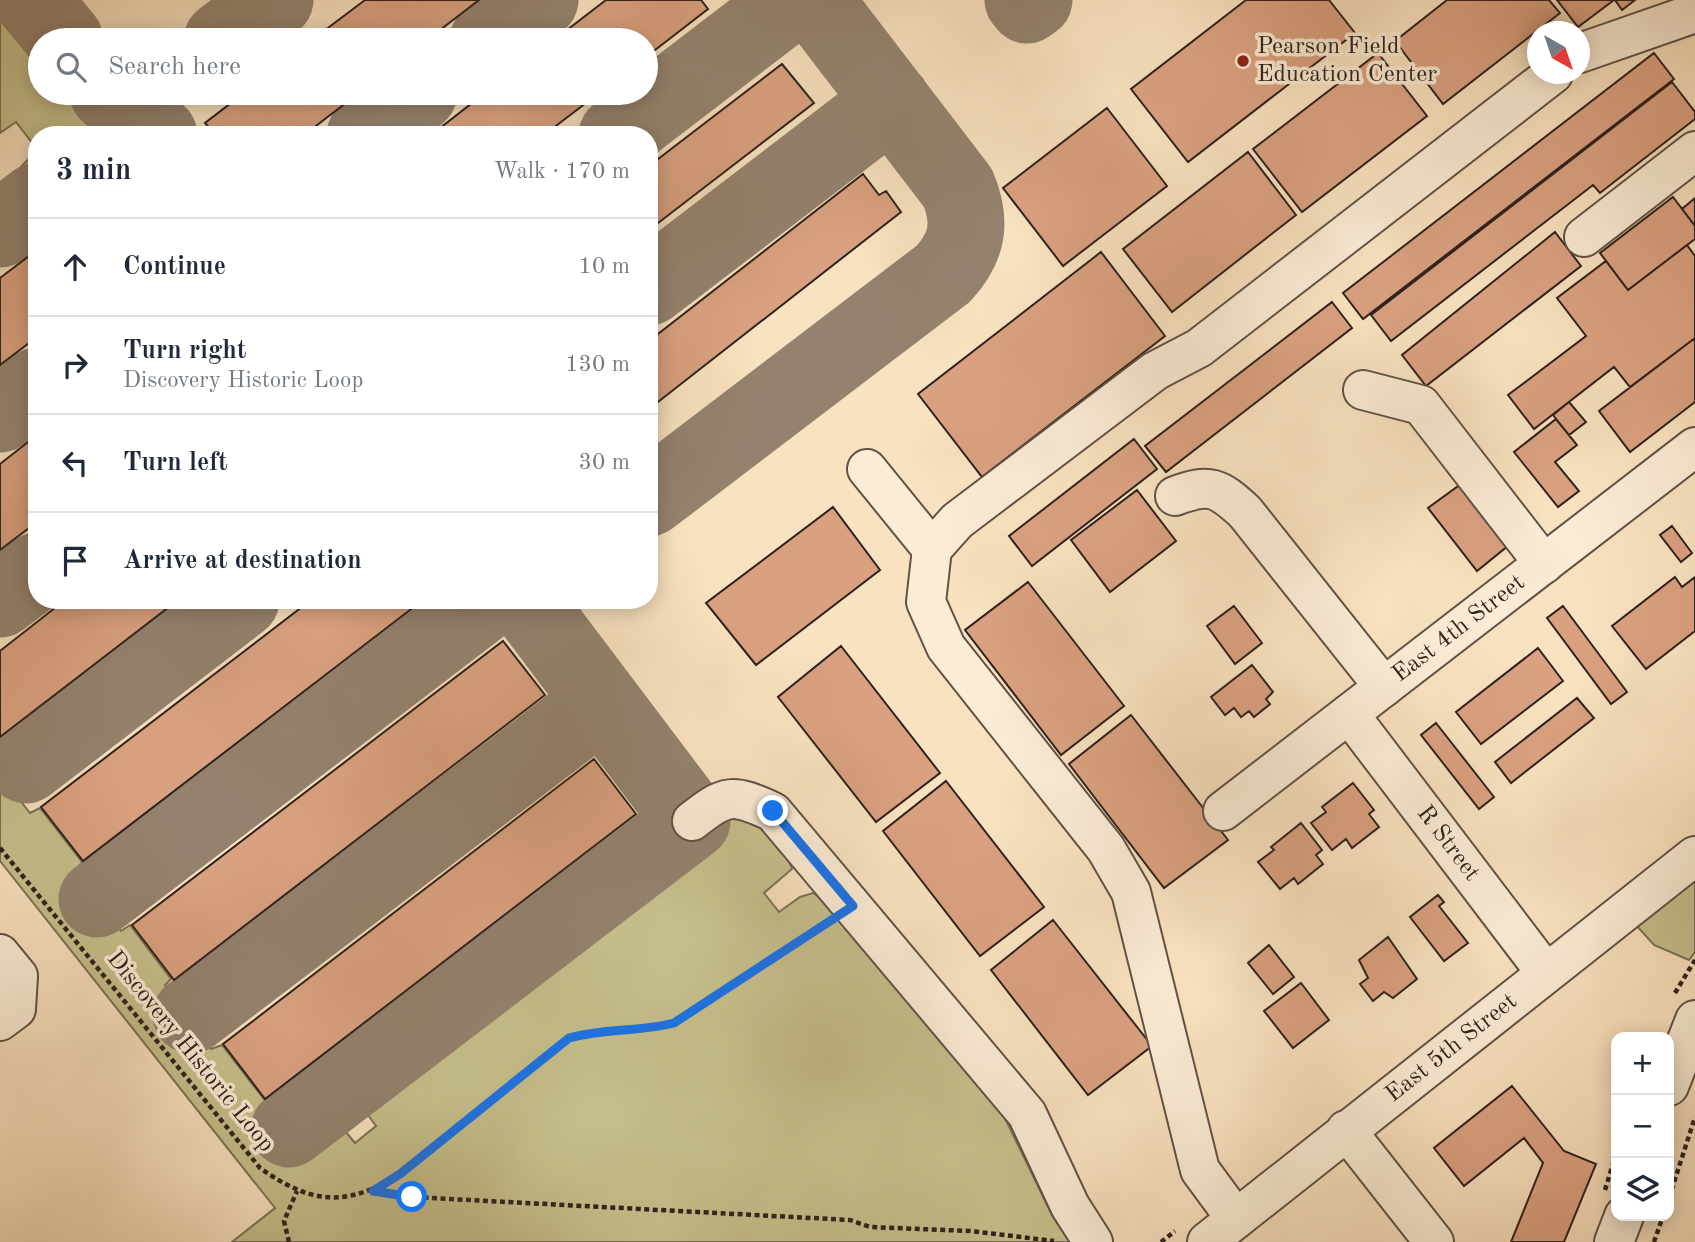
<!DOCTYPE html>
<html lang="en">
<head>
<meta charset="utf-8">
<style>
	:root { --surface:#fff; --page:#f6f6f7; --text:#1f2937; --muted:#747a83; --line:#e0e1e3 }
	body { margin:0; font-family:"Old Standard TT",serif; background:var(--page); color:var(--text) }
	.controls { position:absolute; right:21px; bottom:21px; display:grid; overflow:hidden; border-radius:14px; box-shadow:0 4px 18px #0003 }
	.controls button { width:63px; height:63px; display:grid; place-items:center; padding:0; border:0; border-bottom:2px solid var(--line); background:var(--surface); color:var(--text); font:35px sans-serif }
	.compass { position:absolute; left:1527px; top:21px; width:63px; height:63px; border-radius:50%; background:var(--surface); box-shadow:0 4px 18px #0003; rotate:140deg }
	.stop { position:absolute; width:21px; height:21px; margin:-16px; border:5px solid #1a73e8; border-radius:50%; background:#fff }
	.stop.end { background:#1a73e8; border-color:#fff; box-shadow:0 2px 7px #0008 }
	.list { margin:0; padding:0; list-style:none }
	h2 { display:flex; justify-content:space-between; align-items:center; height:91px; margin:0; padding:0 28px; font-size:30px }
	h2 small { font-size:23px; font-weight:400; color:var(--muted) }
	.list li { display:grid; grid-template-columns:46px 1fr auto; gap:21px; align-items:center; box-sizing:border-box; height:98px; padding:0 28px; border-top:2px solid var(--line) }
	.list b { display:block; font-size:26px; white-space:nowrap }
	.list p { margin:0; font-size:23px; white-space:nowrap; color:var(--muted) }
	.list em { font-size:23px; font-style:normal; color:var(--muted) }
	.icon { flex:none; width:38px; height:38px; fill:none; stroke:currentColor; stroke-width:2; stroke-linecap:round; stroke-linejoin:round }
	.map { position:relative; flex:none; width:1695px; height:1242px; overflow:hidden }
	.search { position:absolute; background:var(--surface); box-shadow:0 4px 18px #0003; left:28px; top:28px; width:630px; height:77px; display:flex; align-items:center; gap:18px; box-sizing:border-box; padding:0 24px; border-radius:38px; color:var(--muted); font-size:26px }
	.panel { position:absolute; background:var(--surface); box-shadow:0 4px 18px #0003; left:28px; top:126px; width:630px; height:483px; border-radius:28px }
	.map>svg:first-child { display:block }
</style>
</head>
<body>
<div class="map">
<svg width="1695" height="1242" viewBox="0 0 1695 1242">
	<rect width="100%" height="100%" fill="#f9e2bf"/>
	<filter id="stains"><feTurbulence type="fractalNoise" baseFrequency=".00286" numOctaves="4"/><feColorMatrix values="0 0 0 0 .2 0 0 0 0 .09 0 0 0 0 .02 0 0 0 .5 -.17"/></filter>
	<radialGradient id="worn" r=".72"><stop offset=".6" stop-color="#630" stop-opacity="0"/><stop offset="1" stop-color="#630" stop-opacity=".3"/></radialGradient>
	<path fill="#c6c08c" stroke="#7a7154" stroke-width="2" d="M 0,2 L 40,52 L 40,93 L 74,93 L 92,116 L 94,135 L 37,135 L 37,149 L 16,122 L 0,133 Z
		M 37,150 L 37,180 L 36,181 L 29,179 L 20,168 Z
		M 0,775 L 30,813 L 40,808 L 82,862 L 75,873 L 121,931 L 130,925 L 171,979 L 165,985 L 211,1049 L 222,1045 L 295,1139 L 332,1115 L 355,1143 L 376,1126 L 355,1097 L 716,820 L 731,811 C 757,824 784,839 792,869 L 764,893 L 779,912 L 800,897 L 813,893 L 825,900 L 999,1106 L 1053,1217 L 1070,1242 L 232,1242 L 275,1208 L 0,861 Z
		M 1695,879 L 1695,952 L 1689,960 L 1654,945 L 1635,924 Z"/>
	<g fill="none" stroke-linecap="round" stroke-linejoin="round">
		<path stroke="#94826e" stroke-width="77" d="M 32,0 L 65,40
			M 1023,0 L 1027,5 L 1034,0
			M 222,40 L 275,0
			M 488,40 L 540,0
			M 108,93 L 159,135
			M 365,135 L 419,93
			M 617,135 L 793,0
			M 0,229 L 37,201
			M 649,287 L 892,101
			M 0,414 L 37,386
			M 649,498 L 943,274 C 968,247 972,222 958,188 L 814,0
			M 0,599 L 37,571
			M 26,765 L 241,600
			M 97,899 L 488,600
			M 191,1015 L 602,702
			M 289,1129 L 692,821 L 525,600"/>
	</g>
	<path fill="#daa180" stroke="#2e221d" stroke-width="2" d="M 365,0 L 479,0 L 427,40 L 312,40 Z
		M 606,0 L 701,0 L 708,9 L 646,57 L 646,40 L 554,40 Z
		M 1246,0 L 1329,0 L 1355,33 L 1188,162 L 1131,89 Z
		M 1447,0 L 1549,0 L 1560,13 L 1443,104 L 1395,41 Z
		M 1557,0 L 1614,0 L 1578,27 Z
		M 1615,0 L 1635,0 L 1622,10 Z
		M 1378,53 L 1427,116 L 1302,212 L 1253,149 Z
		M 1654,53 L 1674,79 L 1363,319 L 1343,293 Z
		M 782,64 L 814,103 L 649,230 L 649,166 Z
		M 1672,82 L 1695,112 L 1695,119 L 1600,193 L 1593,185 L 1391,341 L 1371,315 Z
		M 244,93 L 359,93 L 304,135 L 215,135 L 205,123 Z
		M 485,93 L 599,93 L 544,135 L 431,135 Z
		M 1107,108 L 1167,186 L 1063,266 L 1003,188 Z
		M 1248,152 L 1296,215 L 1172,312 L 1123,249 Z
		M 863,174 L 879,195 L 886,191 L 901,212 L 649,409 L 649,341 Z
		M 1673,197 L 1695,226 L 1695,239 L 1628,290 L 1600,253 Z
		M 1695,198 L 1695,226 L 1682,209 Z
		M 1555,232 L 1581,266 L 1426,386 L 1402,355 Z
		M 1687,245 L 1695,256 L 1695,338 L 1630,387 L 1614,367 L 1534,429 L 1508,395 L 1586,336 L 1557,298 L 1606,261 L 1628,290 Z
		M 37,250 L 37,337 L 0,365 L 0,278 Z
		M 1101,252 L 1165,336 L 982,477 L 918,394 Z
		M 1332,302 L 1352,328 L 1166,472 L 1145,446 Z
		M 1695,338 L 1695,402 L 1630,452 L 1599,411 Z
		M 1569,402 L 1586,422 L 1569,435 L 1553,415 Z
		M 1556,419 L 1577,445 L 1555,462 L 1579,491 L 1558,507 L 1514,452 Z
		M 37,435 L 37,522 L 0,550 L 0,464 Z
		M 1134,439 L 1157,469 L 1032,566 L 1009,536 Z
		M 1461,484 L 1509,545 L 1477,571 L 1428,508 Z
		M 1137,490 L 1176,541 L 1110,592 L 1071,540 Z
		M 833,507 L 880,570 L 756,665 L 706,603 Z
		M 1672,526 L 1692,553 L 1681,562 L 1660,535 Z
		M 1675,577 L 1682,587 L 1695,577 L 1695,631 L 1646,669 L 1612,626 Z
		M 1028,582 L 1124,706 L 1061,755 L 965,630 Z
		M 65,600 L 178,600 L 0,737 L 0,651 Z
		M 311,600 L 423,600 L 83,861 L 41,807 Z
		M 1234,606 L 1262,643 L 1235,664 L 1207,626 Z
		M 1563,606 L 1627,692 L 1611,704 L 1547,618 Z
		M 503,641 L 545,695 L 174,980 L 132,925 Z
		M 841,646 L 940,773 L 876,822 L 778,697 Z
		M 1538,648 L 1563,681 L 1481,744 L 1456,712 Z
		M 1252,665 L 1273,692 L 1266,699 L 1270,704 L 1254,717 L 1249,711 L 1241,717 L 1234,708 L 1225,715 L 1211,697 Z
		M 1577,698 L 1594,718 L 1511,783 L 1495,762 Z
		M 1131,715 L 1228,840 L 1164,888 L 1069,764 Z
		M 1436,723 L 1494,797 L 1479,809 L 1421,735 Z
		M 594,759 L 636,814 L 265,1099 L 223,1044 Z
		M 946,781 L 1044,907 L 980,956 L 883,831 Z
		M 1353,783 L 1374,810 L 1369,814 L 1379,827 L 1352,848 L 1346,839 L 1332,850 L 1311,823 L 1326,812 L 1322,807 Z
		M 1301,823 L 1322,850 L 1316,855 L 1323,864 L 1298,884 L 1294,878 L 1280,889 L 1258,862 L 1274,850 L 1271,847 Z
		M 1438,895 L 1444,902 L 1439,906 L 1468,943 L 1444,961 L 1410,917 Z
		M 1053,920 L 1152,1046 L 1088,1095 L 991,970 Z
		M 1388,937 L 1417,979 L 1393,998 L 1384,992 L 1373,1001 L 1360,984 L 1368,978 L 1359,960 Z
		M 1269,945 L 1294,977 L 1273,994 L 1248,963 Z
		M 1301,983 L 1329,1020 L 1293,1048 L 1264,1011 Z
		M 1512,1086 L 1564,1151 L 1596,1164 L 1564,1242 L 1511,1242 L 1543,1163 L 1524,1138 L 1464,1186 L 1434,1148 Z"/>
	<g fill="none" stroke-linecap="round" stroke-linejoin="round">
		<g stroke="#615246" stroke-width="42">
			<g id="minor">
				<path d="M 1580,53 L 1695,13"/>
				<path d="M 1584,237 L 1695,151"/>
				<path d="M 1363,390 L 1421,405 L 1544,564"/>
				<path d="M 867,469 L 932,549"/>
				<path d="M 1175,496 C 1210,483 1218,487 1245,512 L 1384,687"/>
				<path id="s1" d="M 1349,714 L 1546,973"/>
				<path id="s2" d="M 1223,811 L 1695,447"/>
				<path d="M 692,821 C 726,794 732,793 773,812 L 1027,1114 L 1070,1206 L 1093,1242"/>
				<path d="M 0,954 L 18,976 L 16,1009 L 0,1021"/>
				<path d="M 1669,1086 L 1695,1020"/>
				<path d="M 1346,1130 L 1434,1242"/>
				<path d="M 1236,1219 L 1200,1170 L 1131,892 L 1106,849 L 946,647 L 926,602 L 932,549 L 957,521 L 1155,371 L 1199,348 L 1553,74"/>
				<path id="s3" d="M 1207,1242 L 1695,856"/>
				<path d="M 1614,1242 L 1624,1216"/>
			</g>
		</g>
		<path stroke="#2e221d" stroke-width="4.5" stroke-dasharray="5 3.5" stroke-linecap="butt" d="M 0,848 L 260,1168 C 311,1204 346,1208 400,1174 L 569,1038 C 604,1029 640,1032 674,1023 L 826,924
			M 1675,993 L 1695,960
			M 1605,1190 L 1616,1154
			M 373,1191 L 412,1197 L 850,1220 L 870,1227 L 970,1231 L 1054,1241
			M 1669,1198 L 1695,1117
			M 289,1242 L 284,1221 L 297,1191
			M 1161,1242 L 1175,1231
			M 1654,1242 L 1663,1216"/>
		<use href="#minor" stroke="#fbecd5" stroke-width="38"/>
	</g>
	<g fill="none" stroke-linecap="round" stroke-linejoin="round">
		<path stroke="#1a73e8" stroke-width="9" d="M 412,1197 L 373,1191 L 400,1174 L 569,1038 C 604,1028 640,1032 674,1023 L 853,906 L 773,811"/>
	</g>
	<circle fill="#8f2418" stroke="#fbecd5" stroke-width="2.5" cx="1243" cy="61" r="7"/>
	<g text-anchor="middle" dominant-baseline="central" stroke-width="7" stroke-linejoin="round" paint-order="stroke">
		<g font-size="24" fill="#2e221d" stroke="#fbecd5" text-anchor="start">
			<text x="1257" y="47">Pearson Field<tspan x="1257" dy="28">Education Center</tspan></text>
		</g>
		<g font-size="24" fill="#2e221d" stroke="#fbecd5">
			<text stroke="none"><textPath href="#s2" startOffset="298">East 4th Street</textPath></text>
			<text stroke="none"><textPath href="#s1" startOffset="163">R Street</textPath></text>
			<text stroke="none"><textPath href="#s3" startOffset="312">East 5th Street</textPath></text>
			<text transform="translate(190 1052) rotate(51)">Discovery Historic Loop</text>
		</g>
	</g>
	<rect width="100%" height="100%" filter="url(#stains)"/>
	<rect width="100%" height="100%" fill="url(#worn)"/>
</svg>
<div class="controls">
<button>+</button>
<button>−</button>
<button><svg class="icon" aria-label="layers" viewBox="0 0 24 24"><path d="M12 4l9 5-9 5-9-5zM3 14l9 5 9-5"/></svg></button>
</div>
<svg class="compass" viewBox="-18 -18 36 36"><path d="M0-13l5 13h-10z" fill="#e53935"/><path d="M0 13l5-13h-10z" fill="#747a83"/></svg>
<div class="stop" style="left:412px;top:1197px"></div>
<div class="stop end" style="left:773px;top:811px"></div>
<div class="search"><svg class="icon" aria-label="search" viewBox="0 0 24 24"><circle cx="10" cy="10" r="6"/><path d="M15 15l6 6"/></svg>Search here</div>
<section class="panel">
<h2>3 min<small>Walk · 170 m</small></h2>
<ul class="list">
<li><svg class="icon" aria-label="ahead" viewBox="0 0 24 24"><path d="M12 20V5M6 11l6-6 6 6"/></svg><div><b>Continue</b></div><em>10 m</em></li>
<li><svg class="icon" aria-label="right" viewBox="0 0 24 24"><path d="M7 20v-9h11M14 6l5 5-5 5"/></svg><div><b>Turn right</b><p>Discovery Historic Loop</p></div><em>130 m</em></li>
<li><svg class="icon" aria-label="left" viewBox="0 0 24 24"><path d="M17 20v-9H6M10 6l-5 5 5 5"/></svg><div><b>Turn left</b></div><em>30 m</em></li>
<li><svg class="icon" aria-label="arrive" viewBox="0 0 24 24"><path d="M6 21V4h12l-3 4 3 4H6"/></svg><div><b>Arrive at destination</b></div></li>
</ul>
</section>
</div>
</body>
</html>
